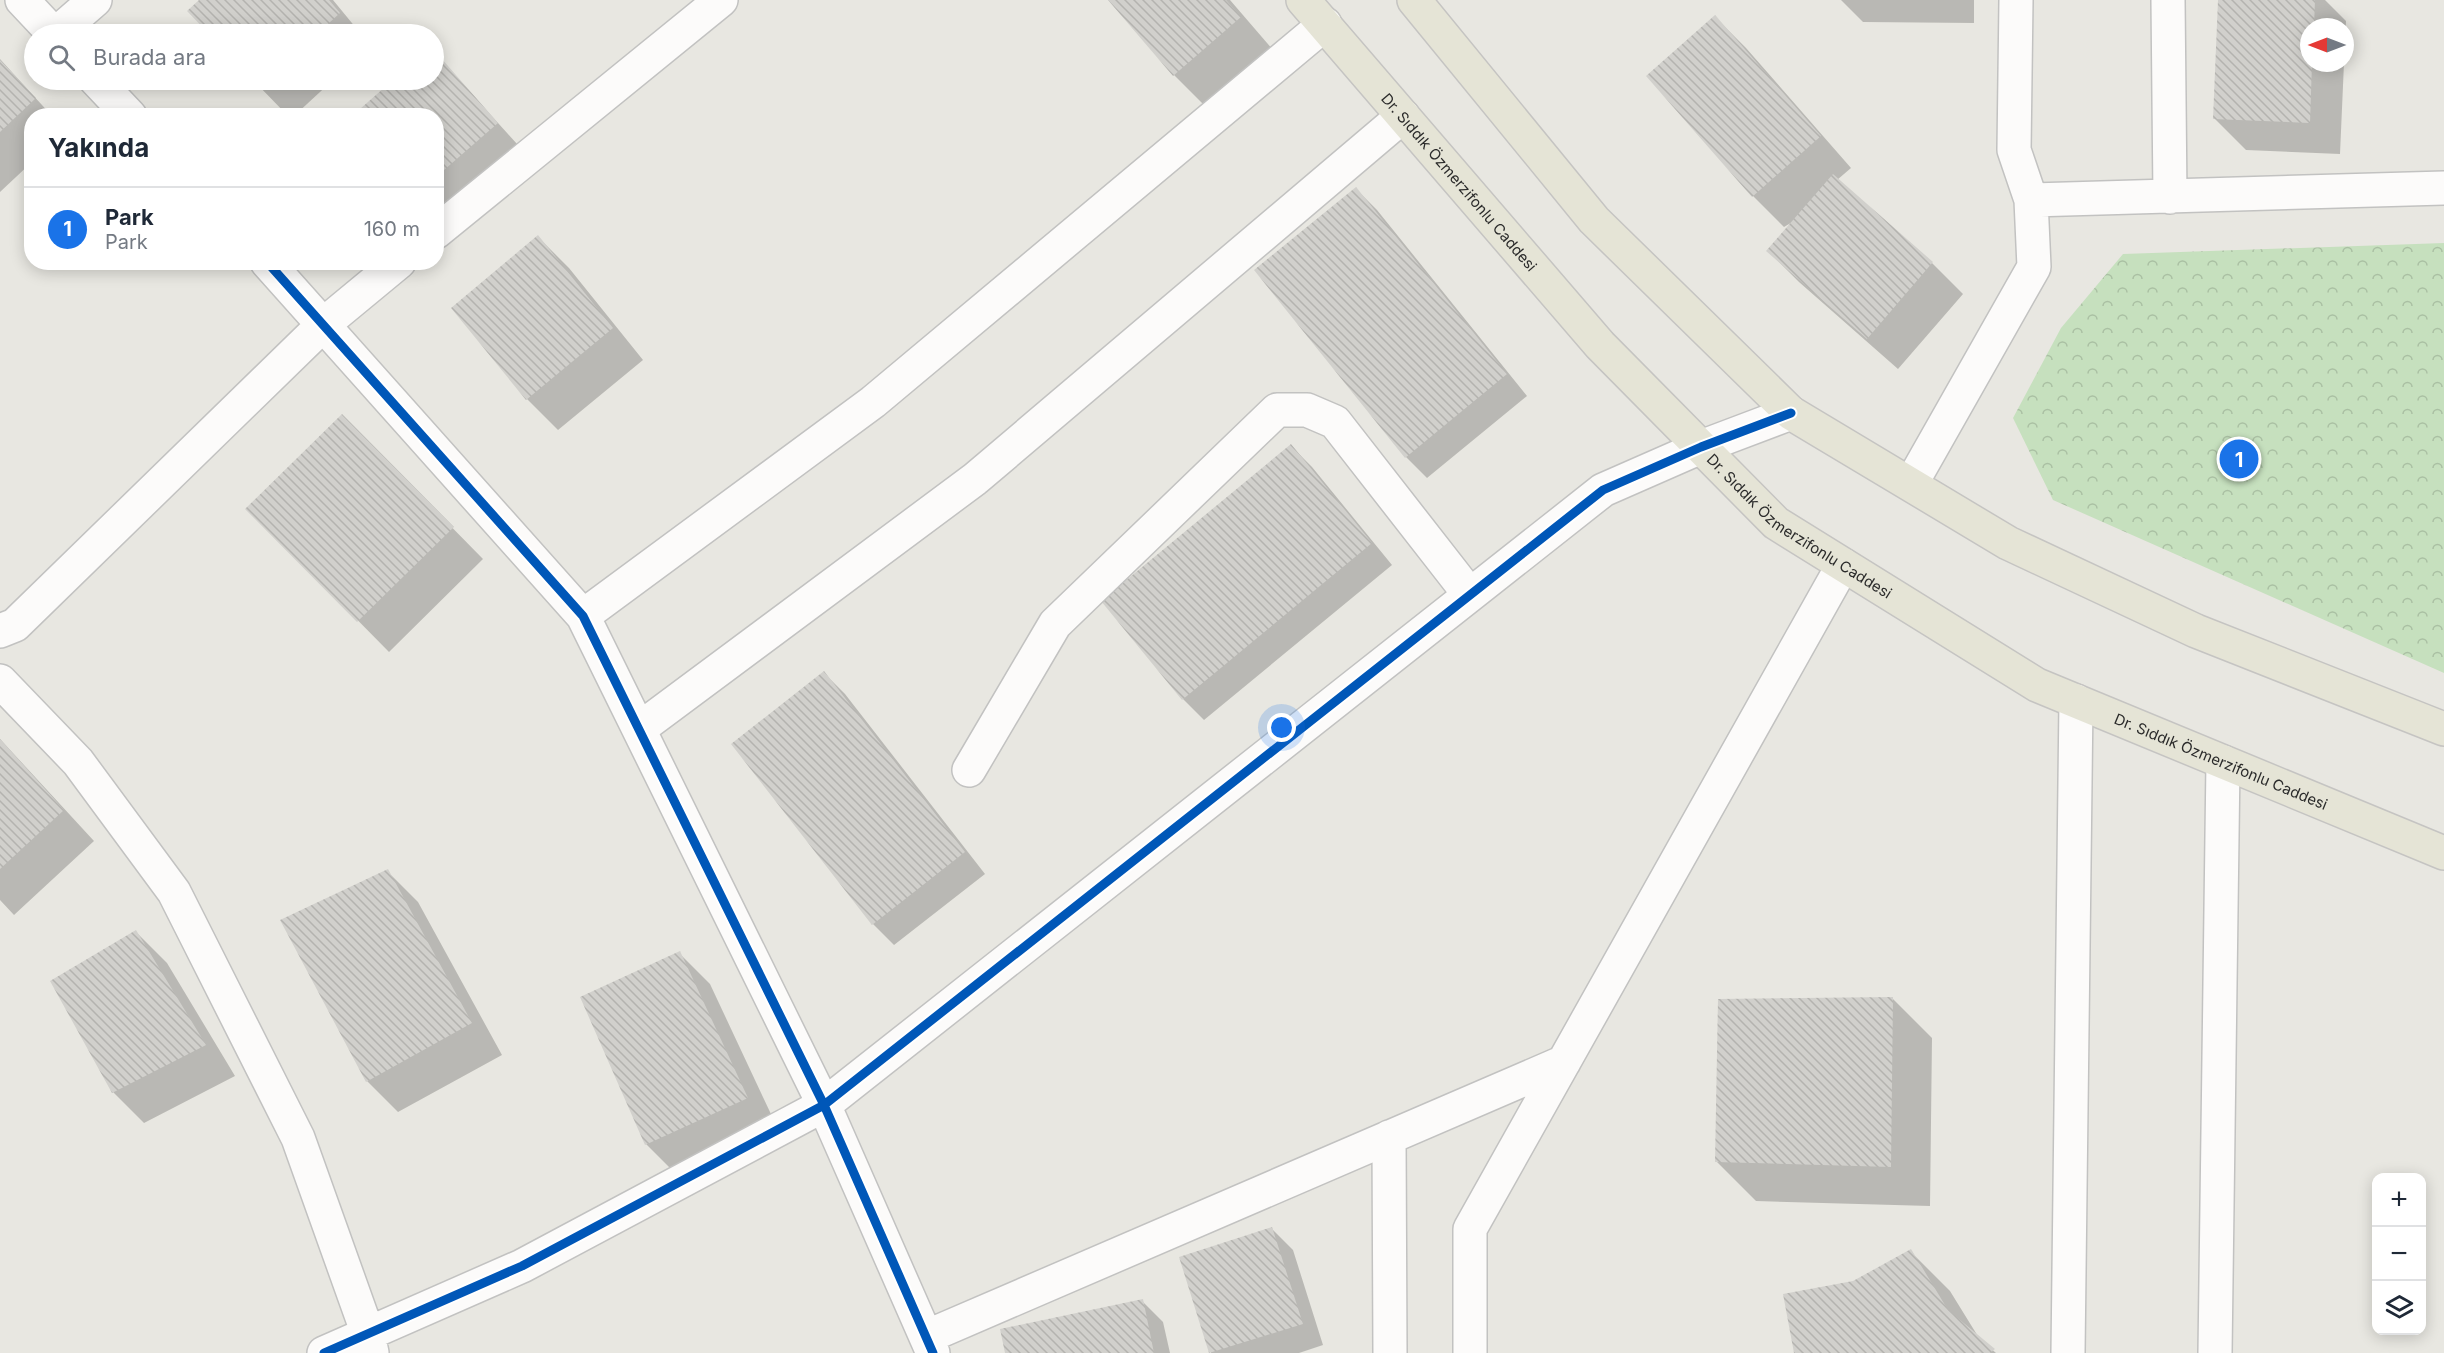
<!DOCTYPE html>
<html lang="tr">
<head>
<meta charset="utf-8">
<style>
	:root { --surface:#fff; --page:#f6f6f7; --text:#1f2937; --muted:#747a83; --line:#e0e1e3; --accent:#1a73e8 }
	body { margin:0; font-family:Inter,sans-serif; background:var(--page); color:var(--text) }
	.controls { position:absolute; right:18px; bottom:18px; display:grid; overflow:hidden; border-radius:12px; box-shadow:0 3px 15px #0003 }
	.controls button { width:54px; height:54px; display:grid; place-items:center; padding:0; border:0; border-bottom:2px solid var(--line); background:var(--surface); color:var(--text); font:30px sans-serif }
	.compass { position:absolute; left:2300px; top:18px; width:54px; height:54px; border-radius:50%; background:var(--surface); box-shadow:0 3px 15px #0003; rotate:270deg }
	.you { position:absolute; left:1282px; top:728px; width:21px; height:21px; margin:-15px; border:4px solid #fff; border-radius:50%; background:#1a73e8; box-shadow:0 0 0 9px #1a73e833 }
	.badge { display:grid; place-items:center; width:39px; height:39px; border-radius:50%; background:var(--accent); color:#fff; font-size:20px; font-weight:700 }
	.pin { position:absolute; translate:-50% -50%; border:3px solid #fff; box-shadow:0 2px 6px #0006 }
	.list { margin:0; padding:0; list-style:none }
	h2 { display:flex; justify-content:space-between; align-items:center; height:78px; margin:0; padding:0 24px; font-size:26px }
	h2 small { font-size:20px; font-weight:400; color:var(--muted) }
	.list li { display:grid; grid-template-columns:39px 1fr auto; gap:18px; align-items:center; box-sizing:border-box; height:84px; padding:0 24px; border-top:2px solid var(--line) }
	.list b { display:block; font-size:22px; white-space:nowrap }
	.list p { margin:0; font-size:20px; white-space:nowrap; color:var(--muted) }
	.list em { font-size:20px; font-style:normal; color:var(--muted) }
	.icon { flex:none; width:33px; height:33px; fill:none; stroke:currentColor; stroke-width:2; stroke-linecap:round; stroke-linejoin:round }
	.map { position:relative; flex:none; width:2444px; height:1353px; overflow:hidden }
	.search { position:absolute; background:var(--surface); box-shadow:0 3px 15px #0003; left:24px; top:24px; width:420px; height:66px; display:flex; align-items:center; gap:15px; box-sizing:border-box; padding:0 21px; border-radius:33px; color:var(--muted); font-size:22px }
	.panel { position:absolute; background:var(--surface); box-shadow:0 3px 15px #0003; left:24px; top:108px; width:420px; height:162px; border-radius:24px }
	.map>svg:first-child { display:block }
</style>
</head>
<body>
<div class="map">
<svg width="2444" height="1353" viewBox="0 0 2444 1353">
	<defs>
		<pattern id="forest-crowns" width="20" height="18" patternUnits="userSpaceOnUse" patternTransform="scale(1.5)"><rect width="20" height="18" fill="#c6e0be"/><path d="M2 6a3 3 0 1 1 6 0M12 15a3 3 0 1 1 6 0" fill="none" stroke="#aac0a3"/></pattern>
		<pattern id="building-back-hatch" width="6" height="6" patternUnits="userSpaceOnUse" patternTransform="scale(1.5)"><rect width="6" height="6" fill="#d1d0cc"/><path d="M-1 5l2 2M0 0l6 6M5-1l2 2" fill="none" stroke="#b4b3af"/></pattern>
	</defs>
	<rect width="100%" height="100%" fill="#e8e7e1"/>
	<path fill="url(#forest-crowns)" d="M 2444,243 L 2444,673 L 2053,500 L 2013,418 L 2061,328 L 2123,254 Z"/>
	<path fill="#0003" d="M 201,0 L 333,0 L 361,34 L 211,34 L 189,11 Z
		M 1110,0 L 1230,0 L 1279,57 L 1213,114 L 1174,75 Z
		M 1841,0 L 1974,0 L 1974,23 L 1863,22 Z
		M 2219,0 L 2325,0 L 2346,21 L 2345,44 L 2345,27 L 2309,27 L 2309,63 L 2344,63 L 2340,154 L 2246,150 L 2215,119 Z
		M 1715,17 L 1746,48 L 1851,168 L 1837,180 L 1932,263 L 1963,294 L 1898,369 L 1799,282 L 1768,251 L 1794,221 L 1784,227 L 1753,196 L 1649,76 Z
		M 434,52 L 527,155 L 436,235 L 436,116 L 355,116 L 395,80 L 434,80 Z
		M 0,59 L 52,116 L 32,116 L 32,162 L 0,192 Z
		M 253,80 L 333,80 L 294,116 L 288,116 Z
		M 1356,189 L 1377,210 L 1527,396 L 1427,478 L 1406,457 Z
		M 538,237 L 569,268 L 643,360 L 558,430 L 527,399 L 453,308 Z
		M 1291,446 L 1312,467 L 1392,565 L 1204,720 L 1183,699 Z
		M 373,447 L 483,559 L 389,652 L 248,509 Z
		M 824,673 L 845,694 L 985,874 L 894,945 L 873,924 L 733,745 Z
		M 0,739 L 94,841 L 14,915 L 0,900 Z
		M 387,871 L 418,902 L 502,1055 L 398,1112 L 367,1081 L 282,921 Z
		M 136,932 L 167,963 L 235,1076 L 144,1123 L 113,1092 Z
		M 679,953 L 710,984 L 778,1129 L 677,1175 L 646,1144 Z
		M 1892,998 L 1932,1038 L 1930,1206 L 1756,1201 L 1716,1161 Z
		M 1272,1229 L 1293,1250 L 1323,1345 L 1299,1353 L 1211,1353 L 1181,1258 Z
		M 1910,1251 L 1950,1291 L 1979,1338 L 1996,1353 L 1795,1353 L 1854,1282 Z
		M 1142,1301 L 1163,1322 L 1170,1353 L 1006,1353 Z"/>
	<path fill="url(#building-back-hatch)" d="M 199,0 L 329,0 L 340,13 L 317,34 L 209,34 L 187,11 Z
		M 1108,0 L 1226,0 L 1241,17 L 1173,76 Z
		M 2218,0 L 2315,0 L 2314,27 L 2309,27 L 2309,63 L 2312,63 L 2310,123 L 2213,119 Z
		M 1715,15 L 1821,136 L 1752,197 L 1646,76 Z
		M 434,50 L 498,123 L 436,177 L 436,116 L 352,116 L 393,80 L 434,80 Z
		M 0,60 L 36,98 L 0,132 Z
		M 251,80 L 269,80 L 259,89 Z
		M 1833,174 L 1933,262 L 1867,339 L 1766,251 Z
		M 1356,187 L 1507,374 L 1405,458 L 1254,270 Z
		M 538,235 L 613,328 L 526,400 L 451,308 Z
		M 342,414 L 454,527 L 357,622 L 245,509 Z
		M 1291,444 L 1372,543 L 1182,700 L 1101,601 Z
		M 824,671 L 965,852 L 872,925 L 731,744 Z
		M 0,739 L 64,810 L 0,869 Z
		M 388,869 L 472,1023 L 366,1082 L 280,920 Z
		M 136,930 L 206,1045 L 112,1093 L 50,981 Z
		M 680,951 L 748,1098 L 645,1145 L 580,997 Z
		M 1893,997 L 1891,1167 L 1715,1162 L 1718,999 Z
		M 1272,1227 L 1303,1324 L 1209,1353 L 1179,1257 Z
		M 1911,1249 L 1948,1310 L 1995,1349 L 1990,1353 L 1794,1353 L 1783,1294 L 1853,1281 Z
		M 1143,1299 L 1154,1353 L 1005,1353 L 1000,1329 Z"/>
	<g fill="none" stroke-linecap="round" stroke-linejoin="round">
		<g stroke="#c2c2c1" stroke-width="36">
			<path id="minor" d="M 22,0 L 54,34
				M 2016,0 L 2014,150 L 2031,200
				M 2168,0 L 2170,197
				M 56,34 L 95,0
				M 96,80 L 130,116
				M 436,232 L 721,0
				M 267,262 L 583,616 L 824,1105 L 933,1353
				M 1911,484 L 2034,267 L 2031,200 L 2444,188
				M 583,616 L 873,402 L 1325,24
				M 0,631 L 15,625 L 324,324 L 399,262
				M 0,681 L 78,762 L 174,892 L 298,1138 L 368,1334 L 372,1353
				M 639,729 L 975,479 L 1403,116
				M 969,770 L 1055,624 L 1277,410 L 1307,410 L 1335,422 L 1470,595
				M 1389,1137 L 1390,1353
				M 926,1337 L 1564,1062
				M 324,1353 L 522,1266 L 824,1105 L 1603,490 L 1701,447 L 1791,413
				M 1470,1353 L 1470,1229 L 1843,565
				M 2068,1353 L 2076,701
				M 2215,1353 L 2223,762"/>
		</g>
		<g stroke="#c5c4c2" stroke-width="36">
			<g id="major">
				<path id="s1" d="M 1303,0 L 1600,345 L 1776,523 L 2037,685 L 2444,853"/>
				<path d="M 1414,0 L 1594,220 L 1791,413 L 2008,543 L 2196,631 L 2444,729"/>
			</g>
		</g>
		<use href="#minor" stroke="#fcfbfa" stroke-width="33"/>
		<use href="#major" stroke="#e5e4d6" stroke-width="33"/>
		<g stroke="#fff" stroke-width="13">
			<path id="cycleway" d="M 267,262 L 583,616 L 824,1105 L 933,1353
				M 324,1353 L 522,1266 L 824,1105 L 1603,490 L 1701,447 L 1791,413"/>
		</g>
		<use href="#cycleway" stroke="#0057b8" stroke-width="9"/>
	</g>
	<g text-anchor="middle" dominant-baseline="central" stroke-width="4.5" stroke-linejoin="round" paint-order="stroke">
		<g font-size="15" fill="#2b2b2b" stroke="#fff">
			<text stroke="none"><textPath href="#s1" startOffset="240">Dr. Sıddık Özmerzifonlu Caddesi</textPath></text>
			<text stroke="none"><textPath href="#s1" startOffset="726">Dr. Sıddık Özmerzifonlu Caddesi</textPath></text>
			<text stroke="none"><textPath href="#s1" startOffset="1212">Dr. Sıddık Özmerzifonlu Caddesi</textPath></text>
		</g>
	</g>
</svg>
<div class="controls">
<button>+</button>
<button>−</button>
<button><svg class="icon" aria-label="layers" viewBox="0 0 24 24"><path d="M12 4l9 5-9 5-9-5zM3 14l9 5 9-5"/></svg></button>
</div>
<svg class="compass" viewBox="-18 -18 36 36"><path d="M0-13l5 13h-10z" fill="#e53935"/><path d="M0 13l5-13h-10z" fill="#747a83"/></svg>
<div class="you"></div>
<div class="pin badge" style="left:2239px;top:459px">1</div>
<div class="search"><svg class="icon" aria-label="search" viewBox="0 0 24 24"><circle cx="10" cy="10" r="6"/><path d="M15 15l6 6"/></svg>Burada ara</div>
<section class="panel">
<h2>Yakında<small></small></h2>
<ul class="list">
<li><span class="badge">1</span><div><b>Park</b><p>Park</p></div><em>160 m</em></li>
</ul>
</section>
</div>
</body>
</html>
